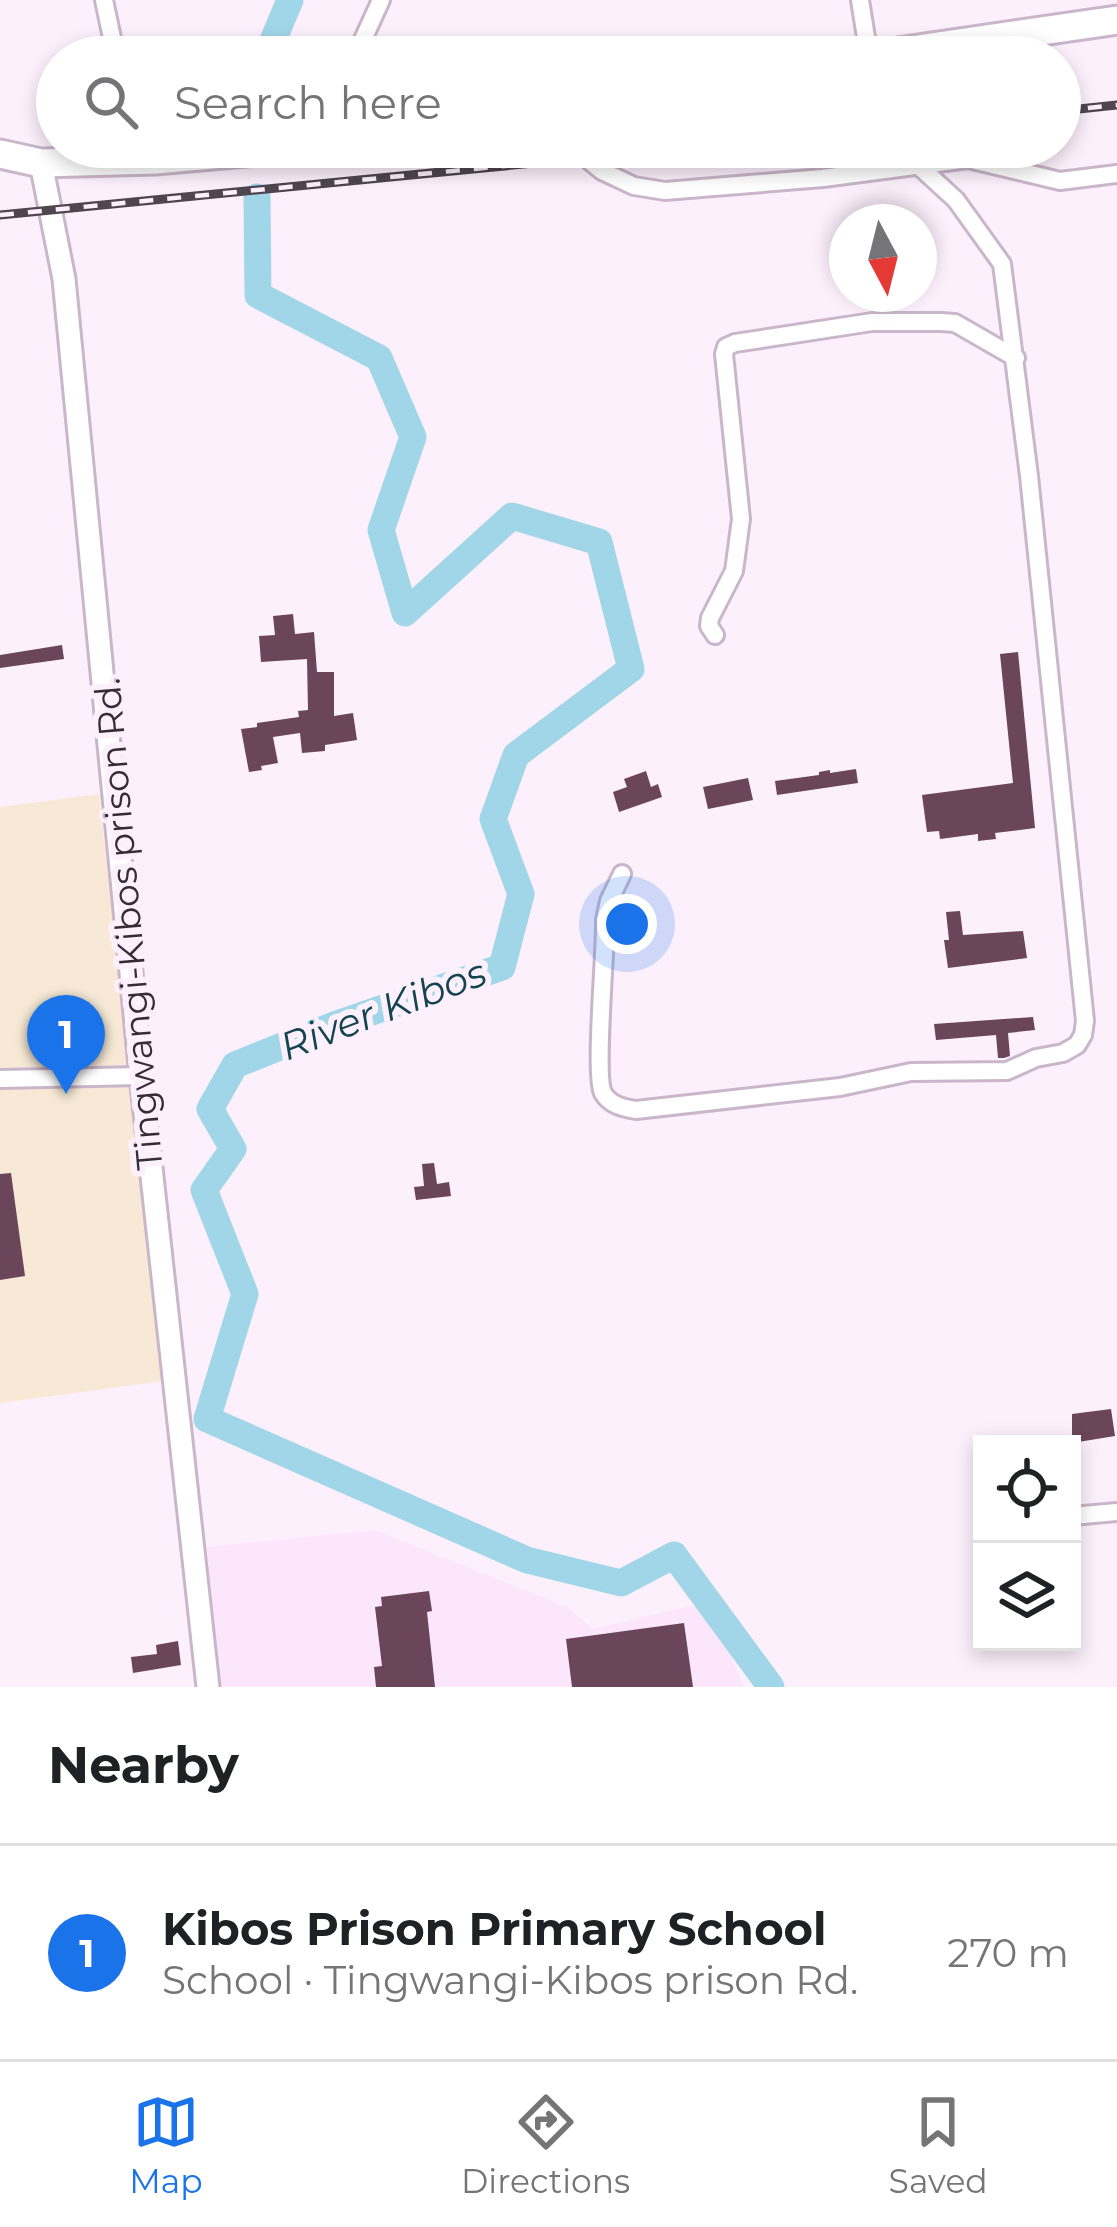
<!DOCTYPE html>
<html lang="en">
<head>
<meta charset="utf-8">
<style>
	:root { --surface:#fff; --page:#f2f2f2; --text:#202124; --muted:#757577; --line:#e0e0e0; --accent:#1a73e8 }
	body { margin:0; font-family:Montserrat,sans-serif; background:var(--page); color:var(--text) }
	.controls { position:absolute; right:36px; bottom:36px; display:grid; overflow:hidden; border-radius:0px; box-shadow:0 6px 18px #0003 }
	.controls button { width:108px; height:108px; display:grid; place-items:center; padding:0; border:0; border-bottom:3px solid var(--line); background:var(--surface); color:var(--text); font:60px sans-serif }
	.compass { position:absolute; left:829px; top:204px; width:108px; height:108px; border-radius:50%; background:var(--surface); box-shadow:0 6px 18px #0003; rotate:173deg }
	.you { position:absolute; left:627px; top:924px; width:42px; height:42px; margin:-30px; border:9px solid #fff; border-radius:50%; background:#1a73e8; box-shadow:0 0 0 18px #1a73e833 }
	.badge { display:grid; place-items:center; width:78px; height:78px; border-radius:50%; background:var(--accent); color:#fff; font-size:39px; font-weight:700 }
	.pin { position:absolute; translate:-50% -99px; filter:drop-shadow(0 3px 6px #0008) }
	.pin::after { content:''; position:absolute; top:63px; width:42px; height:36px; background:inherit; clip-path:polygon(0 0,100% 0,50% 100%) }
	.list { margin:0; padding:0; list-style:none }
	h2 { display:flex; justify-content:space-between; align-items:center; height:156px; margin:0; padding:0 48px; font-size:51px }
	h2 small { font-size:39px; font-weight:400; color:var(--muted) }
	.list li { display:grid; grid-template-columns:78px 1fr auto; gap:36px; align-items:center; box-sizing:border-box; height:216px; padding:0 48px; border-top:3px solid var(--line) }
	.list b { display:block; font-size:45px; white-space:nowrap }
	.list p { margin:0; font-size:39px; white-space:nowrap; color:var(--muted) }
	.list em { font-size:39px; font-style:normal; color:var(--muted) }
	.icon { flex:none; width:66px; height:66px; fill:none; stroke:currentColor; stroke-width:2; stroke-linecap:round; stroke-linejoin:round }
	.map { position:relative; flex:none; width:1117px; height:1687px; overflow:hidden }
	.search { position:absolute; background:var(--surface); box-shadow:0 6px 18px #0003; left:36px; right:36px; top:36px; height:132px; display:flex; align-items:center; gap:30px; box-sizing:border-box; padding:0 42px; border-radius:66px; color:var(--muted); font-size:45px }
	.sheet { height:372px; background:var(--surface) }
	nav { display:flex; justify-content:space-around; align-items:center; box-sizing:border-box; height:168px; border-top:3px solid var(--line); background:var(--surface); font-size:33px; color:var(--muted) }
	nav a { display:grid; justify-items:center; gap:6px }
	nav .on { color:var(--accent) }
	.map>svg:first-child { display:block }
</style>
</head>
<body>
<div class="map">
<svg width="1117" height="1687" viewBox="0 0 1117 1687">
	<rect width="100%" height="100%" fill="#fdf0fd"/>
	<path fill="#fce6fb" d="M 375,1530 L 567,1607 L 593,1629 L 708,1602 L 744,1687 L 220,1687 L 207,1547 Z"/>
	<path fill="#f7e9d6" d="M 99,794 L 163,1381 L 0,1403 L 0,807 Z"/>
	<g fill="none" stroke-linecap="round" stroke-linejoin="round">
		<path stroke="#a0d6e8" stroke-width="27" d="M 266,57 L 290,0
			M 257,197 L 258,295 L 379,358 L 413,437 L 381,530 L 405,613 L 512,516 L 599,542 L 631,669 L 516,755 L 493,819 L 521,894 L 502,967 L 334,1025 L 235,1065 L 210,1109 L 233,1149 L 204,1190 L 245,1294 L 207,1419 L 527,1560 L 621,1583 L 674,1555 L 771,1687"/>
	</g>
	<path fill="#6b4559" d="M 293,614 L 295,634 L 314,632 L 317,672 L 334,672 L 334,716 L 353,713 L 357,740 L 325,745 L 325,751 L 302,753 L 300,733 L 273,737 L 278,763 L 261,766 L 262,770 L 249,772 L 241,729 L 257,727 L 257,723 L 299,717 L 298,711 L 308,710 L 307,659 L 261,662 L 259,636 L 275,635 L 273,616 Z
		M 62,645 L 64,659 L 0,668 L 0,655 Z
		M 1018,652 L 1035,828 L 995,833 L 996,839 L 978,841 L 978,834 L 940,839 L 939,831 L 927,832 L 922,795 L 1013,783 L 1000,654 Z
		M 856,769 L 858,783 L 777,795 L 775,781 L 819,775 L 819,772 L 830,770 L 830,773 Z
		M 646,771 L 651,787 L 658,784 L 662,797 L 619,812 L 613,792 L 627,787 L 624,779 Z
		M 748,778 L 753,800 L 708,809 L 703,787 Z
		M 960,911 L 963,935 L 1023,931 L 1027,958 L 948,968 L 944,940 L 949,940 L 946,912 Z
		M 1033,1017 L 1035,1030 L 1008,1033 L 1010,1056 L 1004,1058 L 998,1058 L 996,1035 L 936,1040 L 934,1024 Z
		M 434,1163 L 437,1184 L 449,1182 L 451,1196 L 416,1200 L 414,1187 L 424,1186 L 422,1164 Z
		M 11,1173 L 25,1276 L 0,1280 L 0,1174 Z
		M 1111,1409 L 1115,1436 L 1072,1443 L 1072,1414 Z
		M 429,1591 L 432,1611 L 427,1612 L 435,1687 L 376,1687 L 374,1667 L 382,1666 L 375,1607 L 382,1606 L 381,1597 Z
		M 684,1623 L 693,1687 L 572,1687 L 566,1639 Z
		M 178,1641 L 181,1665 L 133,1673 L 131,1657 L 157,1654 L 156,1645 Z"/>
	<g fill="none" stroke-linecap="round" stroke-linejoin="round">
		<g stroke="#cab6ca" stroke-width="22">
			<path id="minor" d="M 104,0 L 116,57
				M 860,0 L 869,56
				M 355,57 L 381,0
				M 583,147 L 591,162 L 602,171 L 634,186 L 665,191 L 823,178 L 968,159 L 1060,181 L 1117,174
				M 715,635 L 709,626 L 710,618 L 734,571 L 741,519 L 724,354 L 726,347 L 735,343 L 872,322 L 941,322 L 955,323 L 1016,358
				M 622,874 L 609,901 L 605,920 C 606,951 594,1074 603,1093 C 610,1105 623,1108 636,1110 L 840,1087 L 911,1072 L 1007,1071 L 1036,1058 L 1063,1053 L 1077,1045 L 1083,1035 L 1085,1021 L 1029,476 L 1002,264 L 956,200 L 920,167
				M 0,1079 L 141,1076
				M 1072,1516 L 1117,1512"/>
		</g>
		<g stroke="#cab6ca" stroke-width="27">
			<path id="tertiary" d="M 41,163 L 64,279 L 141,1076 L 208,1687"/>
		</g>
		<g stroke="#cab6ca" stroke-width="33">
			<path id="primary" d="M 863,57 L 1117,20
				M 0,154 L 41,163 L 155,160 L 306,147"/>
		</g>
		<use href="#minor" stroke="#fff" stroke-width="16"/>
		<use href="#tertiary" stroke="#fff" stroke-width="21"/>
		<use href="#primary" stroke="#fff" stroke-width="27"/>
		<g stroke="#4f464f" stroke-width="9">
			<path id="rail" d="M 1060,111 L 1117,105
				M 0,215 L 699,147"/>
		</g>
		<use href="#rail" stroke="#fdf0fd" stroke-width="4.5" stroke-dasharray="14" stroke-linecap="butt"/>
	</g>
	<g text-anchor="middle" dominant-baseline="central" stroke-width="12" stroke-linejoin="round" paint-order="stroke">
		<g font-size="36" fill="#352d35" stroke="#fdf0fd">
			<text transform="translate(128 924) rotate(-95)">Tingwangi-Kibos prison Rd.</text>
		</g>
		<g font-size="39" font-style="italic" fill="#154451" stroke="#fdf0fd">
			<text transform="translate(383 1009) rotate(-21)">River Kibos</text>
		</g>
	</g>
</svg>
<div class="controls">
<button><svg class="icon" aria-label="locate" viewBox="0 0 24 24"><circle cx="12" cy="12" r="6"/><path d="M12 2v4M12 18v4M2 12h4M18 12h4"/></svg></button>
<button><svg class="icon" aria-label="layers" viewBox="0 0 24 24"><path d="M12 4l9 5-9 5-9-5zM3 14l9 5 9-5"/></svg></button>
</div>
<svg class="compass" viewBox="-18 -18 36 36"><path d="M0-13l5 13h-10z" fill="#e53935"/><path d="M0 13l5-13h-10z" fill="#757577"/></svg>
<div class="you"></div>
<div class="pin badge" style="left:66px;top:1094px">1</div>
<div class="search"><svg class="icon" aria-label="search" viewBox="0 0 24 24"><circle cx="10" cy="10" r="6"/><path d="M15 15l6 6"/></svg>Search here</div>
</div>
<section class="sheet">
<h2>Nearby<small></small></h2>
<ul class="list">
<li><span class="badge">1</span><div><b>Kibos Prison Primary School</b><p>School · Tingwangi-Kibos prison Rd.</p></div><em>270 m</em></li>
</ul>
</section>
<nav>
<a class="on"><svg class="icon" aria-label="map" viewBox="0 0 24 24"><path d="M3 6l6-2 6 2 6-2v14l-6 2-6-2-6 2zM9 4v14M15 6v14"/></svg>Map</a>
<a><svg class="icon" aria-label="directions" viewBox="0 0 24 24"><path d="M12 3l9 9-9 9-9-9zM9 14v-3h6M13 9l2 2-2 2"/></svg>Directions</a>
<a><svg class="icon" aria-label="saved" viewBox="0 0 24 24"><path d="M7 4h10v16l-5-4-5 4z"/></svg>Saved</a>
</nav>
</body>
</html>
